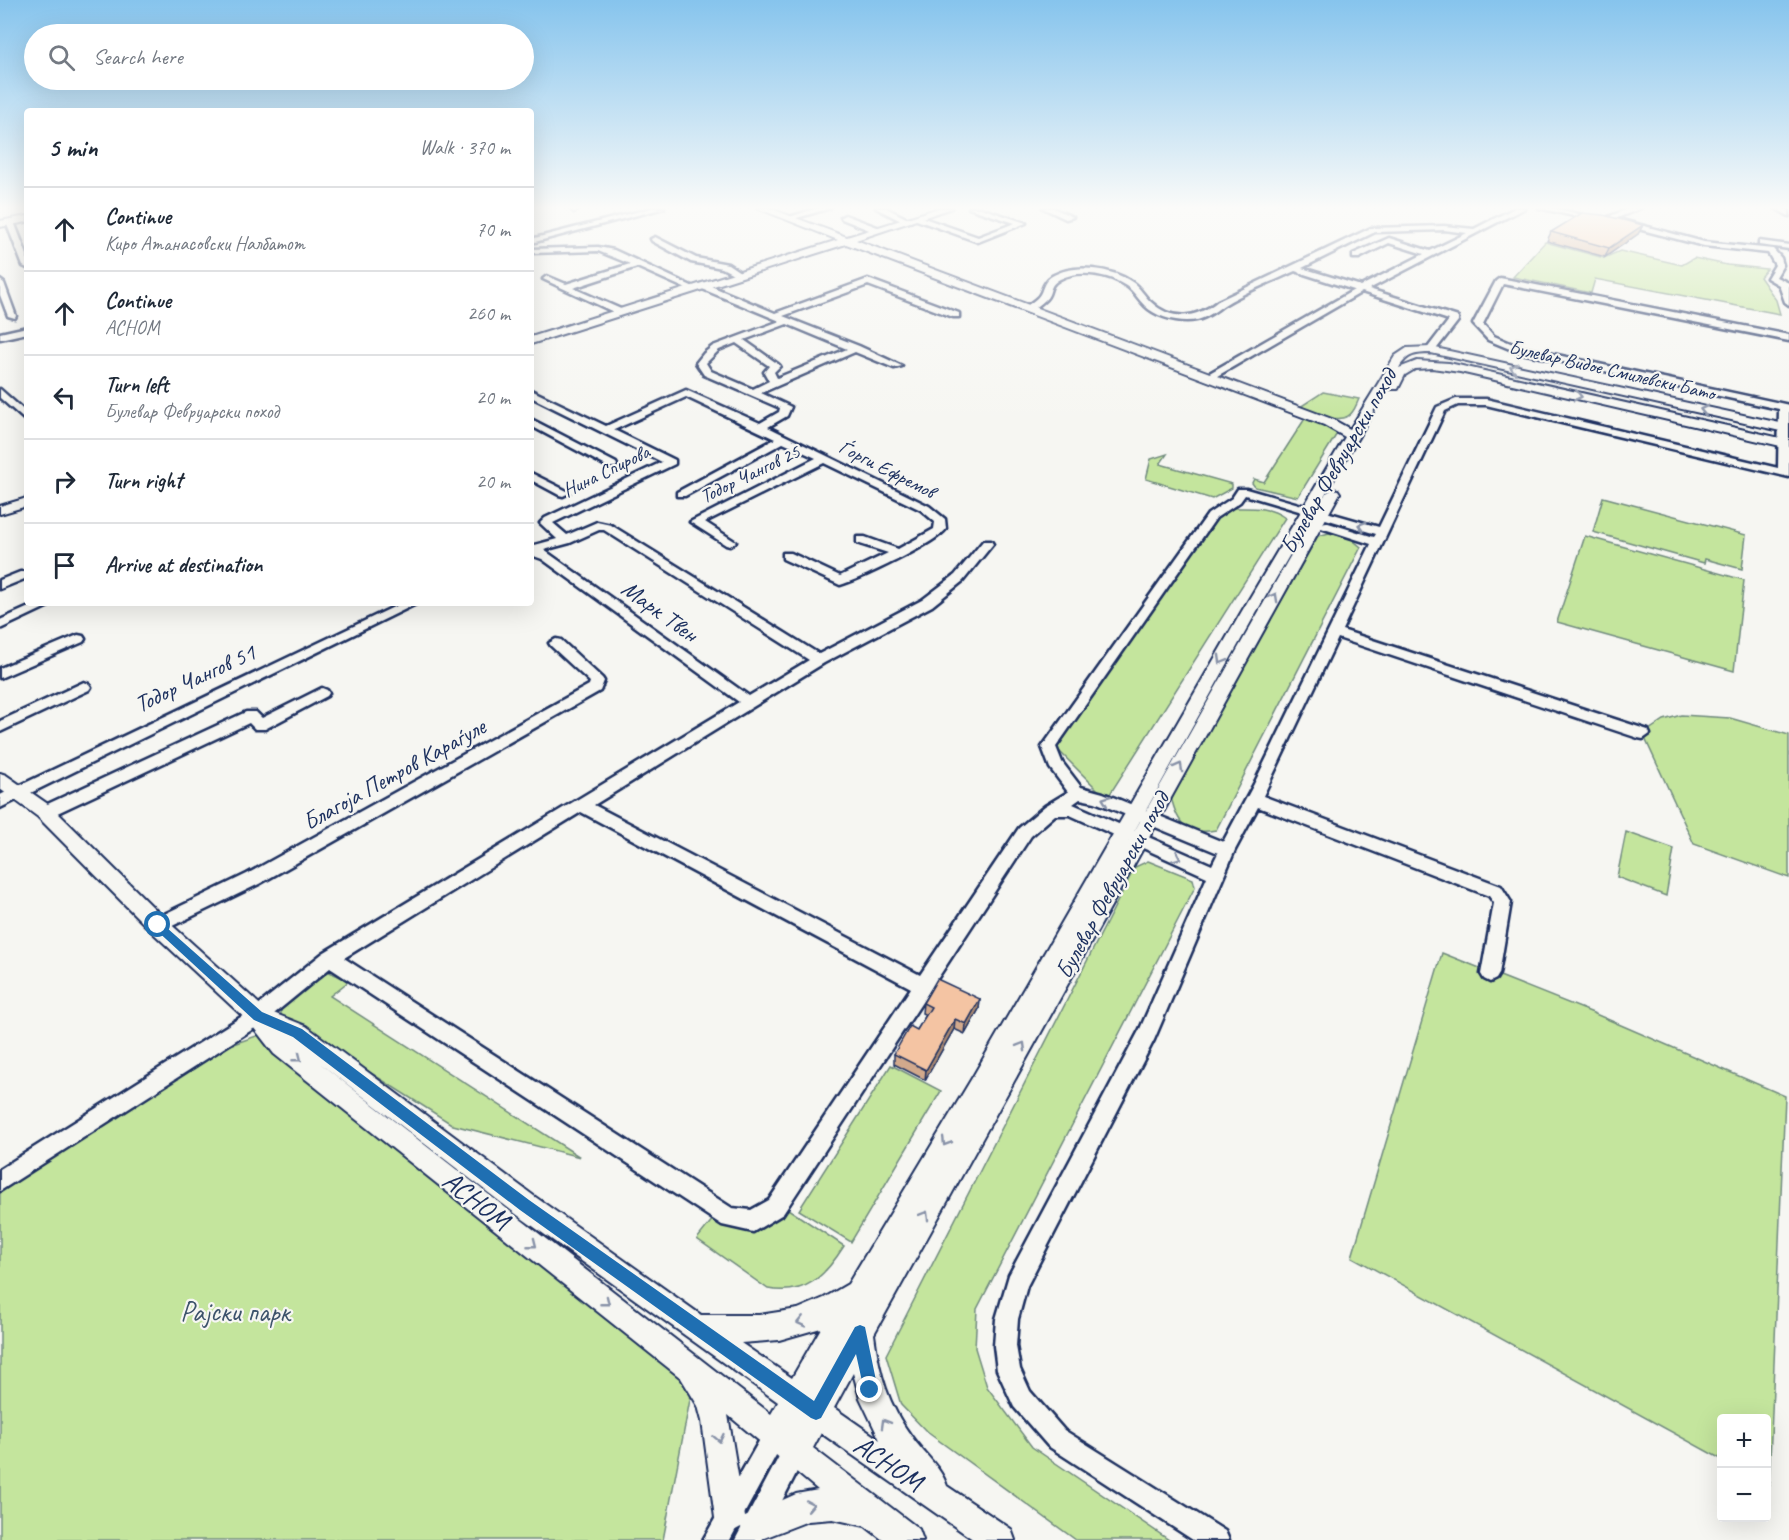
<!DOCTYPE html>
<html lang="en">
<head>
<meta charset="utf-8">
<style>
	:root { --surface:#fff; --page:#f6f6f7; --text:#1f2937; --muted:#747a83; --line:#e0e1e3 }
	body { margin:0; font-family:Caveat,sans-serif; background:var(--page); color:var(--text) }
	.controls { position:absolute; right:18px; bottom:18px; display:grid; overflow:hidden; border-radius:6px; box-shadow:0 6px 24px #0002 }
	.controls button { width:54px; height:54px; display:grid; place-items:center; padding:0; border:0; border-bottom:2px solid var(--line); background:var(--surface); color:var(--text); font:30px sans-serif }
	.stop { position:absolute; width:18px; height:18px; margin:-14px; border:4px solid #1f6fb2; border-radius:50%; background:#fff }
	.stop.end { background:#1f6fb2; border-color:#fff; box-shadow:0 2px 6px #0008 }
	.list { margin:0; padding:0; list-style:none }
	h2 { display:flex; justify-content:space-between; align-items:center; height:78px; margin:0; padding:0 24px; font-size:26px }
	h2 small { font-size:20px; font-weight:400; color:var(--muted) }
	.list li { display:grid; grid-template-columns:39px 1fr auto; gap:18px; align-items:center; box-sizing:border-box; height:84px; padding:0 24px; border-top:2px solid var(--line) }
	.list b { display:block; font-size:22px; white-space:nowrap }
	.list p { margin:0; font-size:20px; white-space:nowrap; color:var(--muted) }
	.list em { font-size:20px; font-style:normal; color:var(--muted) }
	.icon { flex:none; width:33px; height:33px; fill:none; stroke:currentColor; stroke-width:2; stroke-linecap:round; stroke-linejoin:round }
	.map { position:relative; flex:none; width:1789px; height:1540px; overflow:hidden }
	.search { position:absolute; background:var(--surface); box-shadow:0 6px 24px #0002; left:24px; top:24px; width:510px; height:66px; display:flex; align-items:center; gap:15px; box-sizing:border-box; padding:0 21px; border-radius:33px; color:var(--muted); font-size:22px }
	.panel { position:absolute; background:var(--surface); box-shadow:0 6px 24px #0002; left:24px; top:108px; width:510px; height:498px; border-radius:6px }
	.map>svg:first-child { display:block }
</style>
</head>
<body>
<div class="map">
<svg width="1789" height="1540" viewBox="0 0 1789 1540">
	<rect width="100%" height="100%" fill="#f6f6f2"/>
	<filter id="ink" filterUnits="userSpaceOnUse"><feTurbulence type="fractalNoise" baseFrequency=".0167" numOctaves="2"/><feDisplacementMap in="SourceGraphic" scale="12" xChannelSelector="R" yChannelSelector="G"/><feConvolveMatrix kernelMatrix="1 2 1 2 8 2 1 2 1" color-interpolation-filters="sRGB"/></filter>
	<g filter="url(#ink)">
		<path fill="#c4e59d" stroke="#708a7e" stroke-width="1.5" d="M 1545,242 L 1604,258 L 1620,251 L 1682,265 L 1694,258 L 1727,265 L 1767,269 L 1760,277 L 1776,300 L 1780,314 L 1595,279 L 1591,293 L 1513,277 Z
			M 1323,392 L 1359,399 C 1356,405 1354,413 1348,416 C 1336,424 1313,411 1300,407 Z
			M 1306,417 L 1338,432 L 1298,497 L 1255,487 L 1252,483 L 1254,479 L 1264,482 Z
			M 1167,454 L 1160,464 L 1232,484 L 1232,488 L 1212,499 L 1146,479 L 1151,459 Z
			M 1603,497 L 1746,535 L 1742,569 L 1705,559 L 1704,563 L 1593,532 Z
			M 1232,508 C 1249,508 1270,506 1285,518 L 1110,794 L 1099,791 L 1052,744 L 1209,520 L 1222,511 Z
			M 1329,533 L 1350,538 L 1361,547 L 1216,830 C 1187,835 1178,826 1171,797 L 1318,536 Z
			M 1585,536 L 1744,580 L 1734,671 L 1557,622 Z
			M 1681,715 L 1730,718 L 1789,735 L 1789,878 L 1694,844 L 1643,734 L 1664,720 Z
			M 1626,832 L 1674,849 L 1666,896 L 1617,877 Z
			M 1148,861 L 1193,879 L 1195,887 L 977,1309 L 975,1348 L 987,1387 L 1032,1447 L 1169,1540 L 1076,1540 L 927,1432 L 901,1405 L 886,1355 L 1135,867 Z
			M 1442,953 L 1593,1013 L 1785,1096 L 1769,1485 L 1766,1483 L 1766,1418 L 1722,1418 L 1721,1459 L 1352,1257 Z
			M 323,969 L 349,981 L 330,996 L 580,1157 L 453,1125 L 281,1016 L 281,1007 Z
			M 259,1035 L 648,1352 L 694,1379 L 663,1540 L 0,1540 L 0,1184 L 225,1047 Z
			M 891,1065 L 941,1091 L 851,1242 L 799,1210 Z
			M 788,1209 L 844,1246 C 825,1276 806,1296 768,1289 L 697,1239 L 713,1219 C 743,1234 761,1228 788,1209 Z"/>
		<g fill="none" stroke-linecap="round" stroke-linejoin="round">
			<g stroke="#1b2f5e" stroke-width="5">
				<path id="minor" d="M 569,208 L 577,208 L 578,210 L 574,212 Z
					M 652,208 L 664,208 L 531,243 L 531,239 Z
					M 818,208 L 830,208 L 790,220 L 786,218 Z
					M 876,208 L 886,208 L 912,221 L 905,223 Z
					M 969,208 L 981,208 L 1026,223 L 978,242 L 911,218 L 918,216 L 978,237 L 1015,223 Z
					M 1043,208 L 1053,208 L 1073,217 L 1066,219 Z
					M 1515,208 L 1525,208 L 1369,289 L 1458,317 L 1458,321 L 1434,352 L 1431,353 L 1426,350 L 1449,320 L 1362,292 L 1212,379 L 1206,379 L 1206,375 L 1354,290 L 1295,271 C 1272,282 1246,291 1224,305 C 1212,313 1204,321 1187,321 C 1173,321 1155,316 1145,306 C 1138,299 1134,291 1126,286 C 1109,274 1079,269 1060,279 C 1047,286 1053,293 1045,300 C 1041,304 1035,308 1030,311 L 1023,309 C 1027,305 1033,302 1037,298 C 1044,292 1041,283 1052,276 C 1074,263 1112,268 1132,282 C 1140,287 1144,296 1151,302 C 1172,322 1198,318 1218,301 L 1371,228 L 1444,226 L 1474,229 ZM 1444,230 L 1467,233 L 1430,251 L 1389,238 L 1353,254 L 1353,258 L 1359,258 L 1389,243 L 1424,254 L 1361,286 L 1302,268 L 1375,232 Z
					M 1539,208 L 1553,208 L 1600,219 L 1596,221 Z
					M 1630,208 L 1641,208 L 1610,221 L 1603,219 Z
					M 1775,208 L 1784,208 L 1789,211 L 1789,216 Z
					M 845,215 L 880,228 L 881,230 L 874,232 L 842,219 L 841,217 Z
					M 10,220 L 14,222 L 27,255 L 27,268 L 23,266 L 6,222 Z
					M 1622,220 L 1704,242 L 1773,249 L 1781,258 L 1783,265 L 1776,277 L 1789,283 L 1789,305 L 1785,302 L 1779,285 L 1767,278 L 1775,265 L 1768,253 L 1704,246 L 1619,224 L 1618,222 Z
					M 655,237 L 696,258 L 728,264 L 743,274 L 739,277 L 722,268 L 691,262 L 652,241 L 651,239 Z
					M 1759,241 L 1789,245 L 1789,249 L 1759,245 Z
					M 598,247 L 614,250 L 698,289 L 691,291 L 637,267 L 573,288 L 623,310 L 624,312 L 620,315 L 543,279 L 547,276 L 566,284 L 630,264 L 598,251 L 531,253 L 531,249 Z
					M 1500,278 L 1789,335 L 1789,341 L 1503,284 L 1483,324 L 1494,336 L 1520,347 L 1789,405 L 1789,477 L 1486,405 L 1458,405 L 1445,411 L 1342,630 L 1648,730 L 1650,734 L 1643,739 L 1638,738 L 1338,638 L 1263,796 L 1501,886 L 1511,902 L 1499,974 L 1496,979 L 1490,982 L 1484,979 L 1481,974 L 1494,903 L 1489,896 L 1258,807 L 1235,850 L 1154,1040 L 1027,1286 L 1018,1319 L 1016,1346 L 1020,1369 L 1030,1391 L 1064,1430 L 1225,1531 L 1229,1540 L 1193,1540 L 1048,1446 L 1014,1407 L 997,1370 L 994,1346 L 996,1319 L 1009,1275 L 1140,1029 L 1207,877 L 1070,815 L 1055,815 L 1031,836 L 783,1214 L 753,1232 L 722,1225 L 330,968 L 264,1022 L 0,1191 L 0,1169 L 252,1010 L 323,953 L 739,702 L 542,559 L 531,555 L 531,546 L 557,539 L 540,523 L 545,518 L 662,462 L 531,397 L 531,390 L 606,426 L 686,390 L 760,423 L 779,412 L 780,408 L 704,375 L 696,363 L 704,353 L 713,346 L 780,321 L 700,288 L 700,284 L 706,284 L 775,313 L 868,279 L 959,313 L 959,317 L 953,317 L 868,285 L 783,316 L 859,346 L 902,366 L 894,368 L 855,352 L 761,393 L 791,407 L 787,416 L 768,427 L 929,506 L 945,519 L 946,529 C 936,543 859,580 840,585 L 783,559 L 783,553 L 791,553 L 840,576 L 888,553 L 857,543 L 857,537 L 865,537 L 898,549 L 934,529 L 935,522 L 921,510 L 824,463 L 705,522 L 736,542 L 730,546 L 726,545 L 690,522 L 816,458 L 783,443 L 685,496 L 677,496 L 677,492 L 775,439 L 686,397 L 614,430 L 675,460 L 675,464 L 553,523 L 567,535 L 597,522 L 611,525 L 819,654 L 922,600 L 955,575 L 983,541 L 991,541 L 993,544 L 963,581 L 932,606 L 824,663 L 594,805 L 920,975 L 1019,828 L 1045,806 L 1068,792 L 1050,768 L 1042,747 L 1208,514 L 1232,498 L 1238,489 L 1246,489 L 1379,527 L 1437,407 L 1456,399 L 1486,399 L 1778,468 L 1779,409 L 1517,352 L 1488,340 L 1473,324 L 1496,281 ZM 787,324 L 847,349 L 777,378 L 774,372 L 780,366 L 778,364 L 744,340 ZM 736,343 L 769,366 L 764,372 L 769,381 L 753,389 L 711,371 L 706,363 L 719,350 ZM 1245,495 L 1376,534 L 1374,537 L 1325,522 L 1319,526 L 1321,528 L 1371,544 L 1254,784 L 1223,842 L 1103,793 L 1081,787 L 1062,762 L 1056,747 L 1216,518 L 1240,502 ZM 599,530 L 604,530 L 809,660 L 749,696 L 544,550 L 570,543 ZM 1080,799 L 1095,802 L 1218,853 L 1212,865 L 1073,804 ZM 581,812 L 911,988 L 769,1200 L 751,1210 L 732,1208 L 344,958 Z
					M 0,280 L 4,283 L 16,316 L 15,318 L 8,316 L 0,295 Z
					M 27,327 L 27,333 L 0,339 L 0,333 Z
					M 0,389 L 27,413 L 27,422 L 0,398 Z
					M 531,419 L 616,463 L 617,465 L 616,467 L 608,467 L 531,426 Z
					M 531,473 L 567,491 L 569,493 L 563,496 L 559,495 L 531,480 Z
					M 20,572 L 27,572 L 27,578 L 0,589 L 0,580 Z
					M 38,603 L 55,603 L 0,629 L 0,620 Z
					M 402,603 L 418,603 L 0,808 L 0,795 Z
					M 78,635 L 83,636 L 85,639 L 83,642 L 0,678 L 0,668 Z
					M 556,639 L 561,640 L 602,678 L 604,681 L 600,691 L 259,884 L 164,930 L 158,932 L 152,930 L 149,925 L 152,920 L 247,874 L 589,685 L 590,682 L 551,646 L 549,643 Z
					M 84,682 L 89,684 L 91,687 L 89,690 L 0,732 L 0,721 Z
					M 322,688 L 327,690 L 329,693 L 327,696 L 265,729 L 255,729 L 249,723 L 51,816 L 39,816 L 37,812 L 39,808 L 246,712 L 256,712 L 262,718 Z
					M 775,1423 L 783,1427 L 787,1435 L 730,1540 L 703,1540 L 767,1427 Z
					M 795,1440 L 804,1443 L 807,1452 L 762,1540 L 735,1540 L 786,1443 Z"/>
			</g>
			<g stroke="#1b2f5e" stroke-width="4">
				<path id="tertiary" d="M 757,208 L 769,208 L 847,237 L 939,208 L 952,208 L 856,240 L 1332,419 L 1350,429 L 1395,356 L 1407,348 L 1431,347 L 1789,425 L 1789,433 L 1431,353 C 1416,353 1407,354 1399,368 L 1417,361 L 1449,363 L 1789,440 L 1789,448 L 1460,372 L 1432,368 L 1415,369 L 1405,375 L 1398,389 L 1390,389 L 1388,386 L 1257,611 L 1126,846 L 1326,493 L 1333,489 L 1338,490 L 1340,493 L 874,1334 C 879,1373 888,1405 912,1437 C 923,1453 941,1467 947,1486 L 1011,1529 L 1015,1540 L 974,1540 L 821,1433 L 813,1448 L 919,1529 L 923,1540 L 883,1540 L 865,1526 L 833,1519 L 808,1521 L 759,1540 L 745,1537 L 741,1527 L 730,1533 L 719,1529 L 715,1518 L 702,1421 L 698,1406 L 681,1378 L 274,1054 L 250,1023 L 151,931 L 38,817 L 0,789 L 0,773 L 6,775 L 52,807 L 165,919 L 266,1010 L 306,1026 L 534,1196 L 701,1315 L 759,1315 L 798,1309 L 824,1298 L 848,1284 L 972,1078 L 1242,611 L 1345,437 L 1324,425 L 846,244 L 531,344 L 531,337 L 838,240 ZM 317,1061 L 516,1214 L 778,1402 L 771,1414 ZM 821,1328 L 792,1378 L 741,1343 L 779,1340 ZM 853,1373 L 860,1398 L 880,1440 L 834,1408 ZM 728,1415 L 818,1490 L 796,1494 L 745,1517 Z
					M 27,216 L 27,222 L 0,227 L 0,221 Z
					M 27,498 L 27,506 L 0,514 L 0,506 Z"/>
			</g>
			<use href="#minor" fill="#f6f6f2" fill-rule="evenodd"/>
			<use href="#tertiary" fill="#f6f6f2" fill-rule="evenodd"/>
		</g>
		<path fill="#d2a98c" stroke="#1b2f5e" stroke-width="1.5" d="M 1643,225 L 1638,234 L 1605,257 L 1547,241 L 1551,232 Z
			M 980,999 L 979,1009 L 965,1034 L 954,1029 L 925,1080 L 894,1064 L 894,1054 L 917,1030 L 926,1015 L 922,1013 L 923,1003 Z"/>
		<path fill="#ab8972" stroke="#1b2f5e" stroke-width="1.5" d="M 1643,225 L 1638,234 L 1605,257 L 1609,248 Z
			M 980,999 L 979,1009 L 965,1034 L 966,1024 Z
			M 955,1019 L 954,1029 L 925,1080 L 926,1070 Z"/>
		<path fill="#f4c4a3" stroke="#1b2f5e" stroke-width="1.5" d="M 1582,213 L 1603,215 L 1643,225 L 1609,248 L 1551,232 Z
			M 937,979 L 980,999 L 966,1024 L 955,1019 L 926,1070 L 894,1054 L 910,1026 L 917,1030 L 931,1007 L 923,1003 Z"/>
		<defs><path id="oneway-chevron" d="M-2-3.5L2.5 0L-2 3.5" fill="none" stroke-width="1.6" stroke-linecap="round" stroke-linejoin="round" transform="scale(1.5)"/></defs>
		<g stroke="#8892a8">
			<use href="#oneway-chevron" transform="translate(1514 368) rotate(-168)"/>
			<use href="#oneway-chevron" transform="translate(1578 396) rotate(13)"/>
			<use href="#oneway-chevron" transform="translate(1704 410) rotate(-167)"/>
			<use href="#oneway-chevron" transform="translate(1362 526) rotate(-163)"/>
			<use href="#oneway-chevron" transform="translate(1274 597) rotate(-61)"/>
			<use href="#oneway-chevron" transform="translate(1222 660) rotate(120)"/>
			<use href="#oneway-chevron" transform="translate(1179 767) rotate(-61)"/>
			<use href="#oneway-chevron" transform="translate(1106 800) rotate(-159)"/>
			<use href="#oneway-chevron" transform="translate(1177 857) rotate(24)"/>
			<use href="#oneway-chevron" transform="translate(1022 1046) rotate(-60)"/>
			<use href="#oneway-chevron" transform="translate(298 1058) rotate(38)"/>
			<use href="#oneway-chevron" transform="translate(946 1142) rotate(121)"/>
			<use href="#oneway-chevron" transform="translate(925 1215) rotate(-60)"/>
			<use href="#oneway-chevron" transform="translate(533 1244) rotate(38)"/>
			<use href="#oneway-chevron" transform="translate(606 1302) rotate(38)"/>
			<use href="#oneway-chevron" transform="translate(801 1322) rotate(167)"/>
			<use href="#oneway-chevron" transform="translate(885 1423) rotate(-120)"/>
			<use href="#oneway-chevron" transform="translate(719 1438) rotate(78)"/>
			<use href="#oneway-chevron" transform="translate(810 1505) rotate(-11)"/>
		</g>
	</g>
	<linearGradient id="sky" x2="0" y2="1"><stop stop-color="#86c4ed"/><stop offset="0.49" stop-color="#fbfbf9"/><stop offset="1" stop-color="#fbfbf9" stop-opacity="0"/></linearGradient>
	<rect width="1789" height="424" fill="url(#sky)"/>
	<path fill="#1f6fb2" d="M 158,920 L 262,1012 L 302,1029 L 529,1200 L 814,1401 L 855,1327 L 860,1325 L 865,1327 L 878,1390 L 875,1395 L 870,1397 L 865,1395 L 856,1354 L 821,1418 L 816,1420 L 811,1418 L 520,1210 L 293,1037 L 254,1020 L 154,928 L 152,925 Z"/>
	<g text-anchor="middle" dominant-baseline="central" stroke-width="4.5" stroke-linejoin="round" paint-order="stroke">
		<g font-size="20" fill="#1b2f5e" stroke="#f6f6f2">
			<text transform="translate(1612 370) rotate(13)">Булевар Видое Смилевски Бато</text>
			<text transform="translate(887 469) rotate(27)">Ѓорги Ефремов</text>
			<text transform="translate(606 471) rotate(-26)">Нина Спирова</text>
			<text transform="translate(750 474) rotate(-26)">Тодор Чангов 25</text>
		</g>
		<g font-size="24" fill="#1b2f5e" stroke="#f6f6f2">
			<text transform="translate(1338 461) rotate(-60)">Булевар Февруарски поход</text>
			<text transform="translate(660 611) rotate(36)">Марк Твен</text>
			<text transform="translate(195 678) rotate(-25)">Тодор Чангов 51</text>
			<text transform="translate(394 774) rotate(-29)">Благоја Петров Караѓуле</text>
			<text transform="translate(1112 885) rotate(-61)">Булевар Февруарски поход</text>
		</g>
		<g font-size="28" fill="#1b2f5e" stroke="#f6f6f2">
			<text transform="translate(477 1200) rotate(38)">АСНОМ</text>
			<text transform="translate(889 1463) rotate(34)">АСНОМ</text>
		</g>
		<g font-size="28" fill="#3d536b" stroke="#f6f6f2">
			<text x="235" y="1311">Рајски парк</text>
		</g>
	</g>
</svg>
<div class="controls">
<button>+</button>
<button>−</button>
</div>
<div class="stop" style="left:158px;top:925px"></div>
<div class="stop end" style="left:870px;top:1390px"></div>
<div class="search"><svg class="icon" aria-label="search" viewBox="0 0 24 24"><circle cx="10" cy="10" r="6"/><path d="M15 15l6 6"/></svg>Search here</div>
<section class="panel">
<h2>5 min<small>Walk · 370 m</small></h2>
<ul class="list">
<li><svg class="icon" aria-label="ahead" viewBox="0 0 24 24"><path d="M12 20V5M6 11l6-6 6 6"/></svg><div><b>Continue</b><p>Киро Атанасовски Налбатот</p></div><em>70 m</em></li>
<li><svg class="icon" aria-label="ahead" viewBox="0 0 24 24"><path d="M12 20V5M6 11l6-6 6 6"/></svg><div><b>Continue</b><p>АСНОМ</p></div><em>260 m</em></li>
<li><svg class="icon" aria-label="left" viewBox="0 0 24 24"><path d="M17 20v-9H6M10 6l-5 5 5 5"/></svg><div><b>Turn left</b><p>Булевар Февруарски поход</p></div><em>20 m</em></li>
<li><svg class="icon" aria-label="right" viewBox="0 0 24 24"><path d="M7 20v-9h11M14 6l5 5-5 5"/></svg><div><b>Turn right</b></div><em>20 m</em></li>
<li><svg class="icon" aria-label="arrive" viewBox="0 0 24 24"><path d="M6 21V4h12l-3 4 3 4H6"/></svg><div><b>Arrive at destination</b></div></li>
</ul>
</section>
</div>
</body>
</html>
